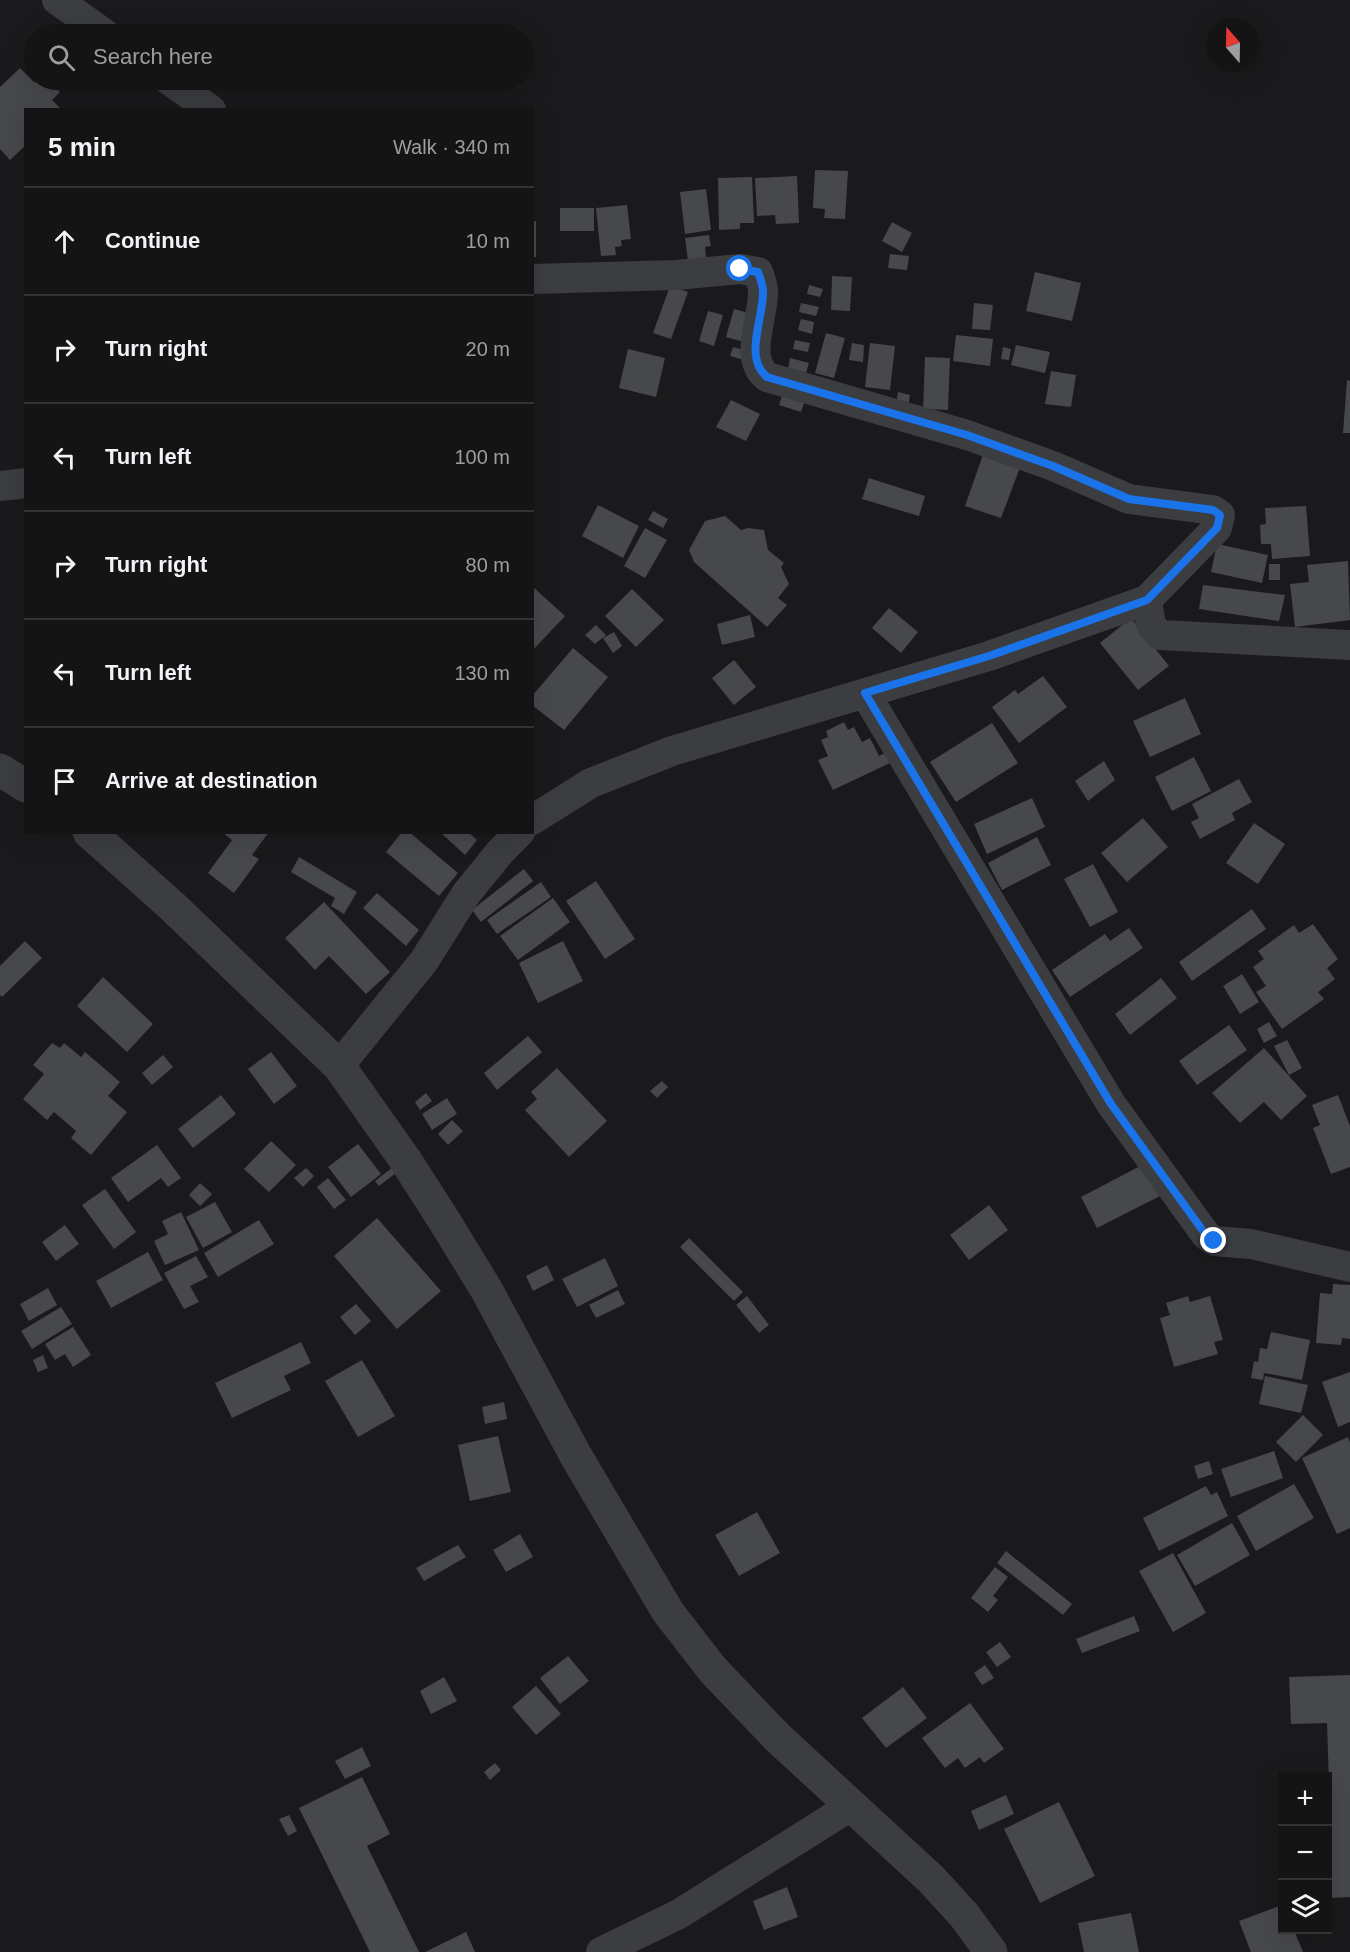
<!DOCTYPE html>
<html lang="en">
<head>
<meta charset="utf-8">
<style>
	:root { --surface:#141415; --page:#212122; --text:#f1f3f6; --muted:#9d9ea0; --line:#333334 }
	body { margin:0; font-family:Arial,sans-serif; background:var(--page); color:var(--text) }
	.controls { position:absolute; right:18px; bottom:18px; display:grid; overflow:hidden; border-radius:0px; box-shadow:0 6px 24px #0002 }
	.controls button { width:54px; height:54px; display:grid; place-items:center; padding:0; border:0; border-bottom:2px solid var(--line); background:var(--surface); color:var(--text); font:30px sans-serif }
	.compass { position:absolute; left:1206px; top:18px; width:54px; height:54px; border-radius:50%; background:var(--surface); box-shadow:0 6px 24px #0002; rotate:340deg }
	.stop { position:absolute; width:18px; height:18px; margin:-14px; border:4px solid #1a73e8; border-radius:50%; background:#fff }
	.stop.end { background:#1a73e8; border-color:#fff; box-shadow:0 2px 6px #0008 }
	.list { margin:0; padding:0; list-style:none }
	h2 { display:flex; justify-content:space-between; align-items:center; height:78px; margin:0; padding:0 24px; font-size:26px }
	h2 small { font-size:20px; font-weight:400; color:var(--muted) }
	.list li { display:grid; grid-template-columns:39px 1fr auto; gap:18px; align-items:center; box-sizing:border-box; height:108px; padding:0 24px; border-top:2px solid var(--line) }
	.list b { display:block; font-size:22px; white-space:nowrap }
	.list em { font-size:20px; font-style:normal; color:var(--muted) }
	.icon { flex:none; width:33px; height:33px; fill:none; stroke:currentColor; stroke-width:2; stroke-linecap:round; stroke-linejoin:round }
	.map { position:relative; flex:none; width:1350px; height:1952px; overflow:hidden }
	.search { position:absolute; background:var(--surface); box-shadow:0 6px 24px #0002; left:24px; top:24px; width:510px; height:66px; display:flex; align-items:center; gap:15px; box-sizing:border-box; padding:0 21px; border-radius:33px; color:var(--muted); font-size:22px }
	.panel { position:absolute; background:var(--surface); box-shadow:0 6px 24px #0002; left:24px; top:108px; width:510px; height:726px; border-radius:0px }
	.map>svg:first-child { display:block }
</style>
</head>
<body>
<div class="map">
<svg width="1350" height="1952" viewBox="0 0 1350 1952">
	<rect width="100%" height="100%" fill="#1a1a1c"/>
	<path fill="#47484c" d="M 20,68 L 34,82 L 47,80 L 60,92 L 52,100 L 62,110 L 26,110 L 26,145 L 10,160 L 0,149 L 0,87 Z
		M 815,170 L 848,171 L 845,219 L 824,218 L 825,209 L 813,208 Z
		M 797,176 L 799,223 L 776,224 L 775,215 L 757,216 L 755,178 Z
		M 752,177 L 754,223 L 740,223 L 740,229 L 719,230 L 718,178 Z
		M 706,189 L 711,230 L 685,234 L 680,192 Z
		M 627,205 L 631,239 L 621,240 L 622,246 L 615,247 L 616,255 L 601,256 L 596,208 Z
		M 560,208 L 594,208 L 594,231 L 560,231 Z
		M 532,221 L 536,221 L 536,257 L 532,257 Z
		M 892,222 L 912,233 L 902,252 L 882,241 Z
		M 709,235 L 711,246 L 705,247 L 706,258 L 688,261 L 685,238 Z
		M 890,254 L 909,256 L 907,270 L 888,268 Z
		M 1035,272 L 1081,283 L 1072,321 L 1026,311 Z
		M 832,276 L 852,277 L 850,311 L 831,310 Z
		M 809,285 L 823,289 L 820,297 L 807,294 Z
		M 670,286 L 688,292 L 671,339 L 653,333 Z
		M 801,303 L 819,307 L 816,316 L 799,312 Z
		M 974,303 L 993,305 L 990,330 L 972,329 Z
		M 734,309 L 752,314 L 744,342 L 726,337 Z
		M 708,311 L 723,315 L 714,346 L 699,341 Z
		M 801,319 L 814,322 L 812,334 L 798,330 Z
		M 826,333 L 845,338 L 834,378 L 815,373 Z
		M 956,335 L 993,339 L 990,366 L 953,361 Z
		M 795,340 L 810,343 L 808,352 L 793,349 Z
		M 852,343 L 864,345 L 863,362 L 849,360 Z
		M 870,343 L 895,346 L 890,390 L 865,387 Z
		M 1016,345 L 1050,352 L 1045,373 L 1011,365 Z
		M 733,347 L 747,351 L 744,360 L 730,356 Z
		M 1003,347 L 1011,349 L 1009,360 L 1001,359 Z
		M 628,349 L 665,358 L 656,397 L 619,388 Z
		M 925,357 L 950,358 L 948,410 L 923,409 Z
		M 790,358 L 809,363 L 806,373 L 788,369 Z
		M 1051,371 L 1076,375 L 1071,407 L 1045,404 Z
		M 1347,380 L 1350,381 L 1350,433 L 1343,433 Z
		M 786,384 L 808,391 L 801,412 L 779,405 Z
		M 898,392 L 910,395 L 908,407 L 896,404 Z
		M 731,400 L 760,414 L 746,441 L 716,427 Z
		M 985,449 L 1022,462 L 1001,518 L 965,506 Z
		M 869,478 L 925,496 L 919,516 L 862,499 Z
		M 598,505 L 639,526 L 623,558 L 582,536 Z
		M 1306,506 L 1310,556 L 1272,559 L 1271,544 L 1261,544 L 1260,525 L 1266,524 L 1265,508 Z
		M 653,511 L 668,519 L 663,528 L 648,520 Z
		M 725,516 L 741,530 L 748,528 L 764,530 L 768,550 L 784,563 L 781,567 L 789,584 L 778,598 L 787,605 L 767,627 L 694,562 L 689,550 L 705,521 Z
		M 645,528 L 667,540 L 645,578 L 624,566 Z
		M 1217,544 L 1268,555 L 1262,583 L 1211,572 Z
		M 1348,561 L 1350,620 L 1295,627 L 1290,584 L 1309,582 L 1307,565 Z
		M 1269,564 L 1280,564 L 1280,580 L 1269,580 Z
		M 1203,585 L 1285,595 L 1279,621 L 1199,609 Z
		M 532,586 L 565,616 L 532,651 Z
		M 632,589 L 664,620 L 636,647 L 605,616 Z
		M 889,608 L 918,632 L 901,653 L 872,628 Z
		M 750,615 L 755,637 L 722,645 L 717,624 Z
		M 1131,618 L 1169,666 L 1138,690 L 1100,643 Z
		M 596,625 L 606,635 L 595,644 L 585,635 Z
		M 614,632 L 622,646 L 613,653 L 603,638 Z
		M 573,648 L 608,677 L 564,730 L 532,705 L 532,696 Z
		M 734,660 L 756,687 L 734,705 L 712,678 Z
		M 1043,676 L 1067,707 L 1019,743 L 992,707 L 1015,690 L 1018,694 Z
		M 1185,698 L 1201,734 L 1150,757 L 1133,721 Z
		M 844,722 L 848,730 L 854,727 L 862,742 L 870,738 L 879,756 L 887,752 L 892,762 L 833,790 L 818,760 L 828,756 L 821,740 L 828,737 L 826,731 Z
		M 992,723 L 1018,763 L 956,802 L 930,762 Z
		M 1194,757 L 1211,791 L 1172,811 L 1155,777 Z
		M 1104,761 L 1115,780 L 1088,801 L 1075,781 Z
		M 1239,779 L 1252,802 L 1232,813 L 1235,820 L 1200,839 L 1191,822 L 1199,818 L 1192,804 Z
		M 1032,798 L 1045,827 L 987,854 L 974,824 Z
		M 1143,818 L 1168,847 L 1127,882 L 1101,853 Z
		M 1254,823 L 1285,844 L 1258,884 L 1226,863 Z
		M 222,832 L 269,832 L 252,855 L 259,859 L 234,893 L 208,873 L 232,840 Z
		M 402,832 L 409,832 L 458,873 L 439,896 L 386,852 Z
		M 440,832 L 468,832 L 477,840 L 465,855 Z
		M 1037,837 L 1051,865 L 1002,890 L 988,863 Z
		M 299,857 L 357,892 L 344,914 L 331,906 L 335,898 L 291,872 Z
		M 1093,864 L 1118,912 L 1090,927 L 1064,879 Z
		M 524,869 L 533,881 L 481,922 L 472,910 Z
		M 596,881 L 635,939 L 605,959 L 566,901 Z
		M 541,882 L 551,897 L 497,934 L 487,920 Z
		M 377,893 L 419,930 L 406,946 L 363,908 Z
		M 553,898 L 570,922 L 518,960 L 500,936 Z
		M 324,902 L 390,972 L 366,994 L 329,956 L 315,970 L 285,938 Z
		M 1252,909 L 1266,929 L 1192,981 L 1179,962 Z
		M 1313,924 L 1338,959 L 1327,968 L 1335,979 L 1318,992 L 1324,999 L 1282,1029 L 1256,992 L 1266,986 L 1253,967 L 1264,959 L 1258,951 L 1294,925 L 1299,933 Z
		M 1129,928 L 1143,948 L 1070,997 L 1052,970 L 1105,934 L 1110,941 Z
		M 25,941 L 42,958 L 2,997 L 0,995 L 0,966 Z
		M 563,941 L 583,981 L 538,1003 L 519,963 Z
		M 1242,974 L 1259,1002 L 1240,1014 L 1223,986 Z
		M 103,977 L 153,1024 L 127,1052 L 77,1006 Z
		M 1161,978 L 1177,998 L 1130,1035 L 1115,1014 Z
		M 1269,1022 L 1277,1036 L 1264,1043 L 1257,1029 Z
		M 1229,1025 L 1247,1050 L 1197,1085 L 1179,1061 Z
		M 528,1036 L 542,1052 L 497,1090 L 484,1073 Z
		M 1287,1040 L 1302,1068 L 1289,1075 L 1274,1046 Z
		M 52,1043 L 60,1048 L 64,1043 L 81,1057 L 85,1052 L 120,1082 L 108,1096 L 127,1112 L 91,1155 L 71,1138 L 76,1131 L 54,1112 L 47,1120 L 23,1099 L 44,1074 L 33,1065 Z
		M 1264,1048 L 1307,1096 L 1281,1120 L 1264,1102 L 1240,1123 L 1212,1093 Z
		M 271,1052 L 297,1086 L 274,1104 L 248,1069 Z
		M 163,1055 L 173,1067 L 152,1085 L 142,1073 Z
		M 557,1068 L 607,1121 L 569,1157 L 525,1110 L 537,1099 L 531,1092 Z
		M 662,1081 L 668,1087 L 657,1098 L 650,1091 Z
		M 426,1093 L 432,1101 L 420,1110 L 415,1102 Z
		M 221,1095 L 236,1114 L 193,1148 L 178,1129 Z
		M 1338,1095 L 1350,1126 L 1350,1167 L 1331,1174 L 1313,1128 L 1320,1125 L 1312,1105 Z
		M 447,1098 L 457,1114 L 432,1130 L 422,1114 Z
		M 452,1120 L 463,1131 L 448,1145 L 438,1134 Z
		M 271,1141 L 296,1165 L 269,1192 L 244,1169 Z
		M 358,1144 L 381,1174 L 351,1197 L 328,1167 Z
		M 157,1145 L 181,1178 L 168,1187 L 161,1178 L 128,1202 L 111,1178 Z
		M 1144,1164 L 1160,1196 L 1097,1228 L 1081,1197 Z
		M 393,1167 L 397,1172 L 379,1186 L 375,1181 Z
		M 306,1168 L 314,1176 L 303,1187 L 294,1178 Z
		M 328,1178 L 346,1200 L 334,1209 L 317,1187 Z
		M 200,1183 L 212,1194 L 200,1206 L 189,1195 Z
		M 105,1189 L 136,1232 L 114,1249 L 82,1205 Z
		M 215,1202 L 232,1232 L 203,1248 L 186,1217 Z
		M 989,1205 L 1008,1230 L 969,1260 L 950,1235 Z
		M 181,1212 L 199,1250 L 165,1265 L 154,1241 L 168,1234 L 162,1221 Z
		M 377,1218 L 441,1291 L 397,1329 L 334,1256 Z
		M 259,1220 L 274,1244 L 218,1277 L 204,1253 Z
		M 65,1225 L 79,1244 L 56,1261 L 42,1242 Z
		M 689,1238 L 743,1292 L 734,1301 L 680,1247 Z
		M 148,1252 L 163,1280 L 111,1308 L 96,1281 Z
		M 196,1256 L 208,1277 L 190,1286 L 199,1302 L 184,1309 L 164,1273 Z
		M 605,1258 L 618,1286 L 577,1307 L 562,1279 Z
		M 547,1265 L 554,1280 L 533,1291 L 526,1276 Z
		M 1333,1284 L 1350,1285 L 1350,1339 L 1342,1338 L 1341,1345 L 1316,1343 L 1320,1293 L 1332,1294 Z
		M 48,1288 L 57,1305 L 29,1321 L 20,1304 Z
		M 618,1290 L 625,1304 L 596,1318 L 589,1305 Z
		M 747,1296 L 769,1325 L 759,1333 L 736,1305 Z
		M 1188,1296 L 1190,1302 L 1210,1296 L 1223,1340 L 1214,1342 L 1218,1354 L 1174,1367 L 1160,1318 L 1170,1315 L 1166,1303 Z
		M 356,1304 L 371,1321 L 355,1335 L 340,1317 Z
		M 61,1307 L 72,1324 L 32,1349 L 21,1331 Z
		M 73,1327 L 91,1355 L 73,1367 L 65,1354 L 55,1360 L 45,1344 Z
		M 1271,1332 L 1310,1340 L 1302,1380 L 1264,1373 L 1263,1380 L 1251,1378 L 1254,1361 L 1258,1362 L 1260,1348 L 1267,1349 Z
		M 301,1342 L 311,1363 L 284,1376 L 291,1390 L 232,1418 L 215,1383 Z
		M 43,1355 L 48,1368 L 38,1372 L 33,1360 Z
		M 362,1360 L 395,1416 L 358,1437 L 325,1381 Z
		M 1350,1372 L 1350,1422 L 1338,1427 L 1322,1382 Z
		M 1265,1376 L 1308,1385 L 1301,1413 L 1259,1404 Z
		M 504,1402 L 507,1419 L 485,1424 L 482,1407 Z
		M 1303,1415 L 1323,1435 L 1296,1462 L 1276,1442 Z
		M 498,1436 L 511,1492 L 470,1501 L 458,1445 Z
		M 1348,1437 L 1350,1443 L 1350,1528 L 1337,1534 L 1302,1458 Z
		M 1274,1451 L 1283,1478 L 1231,1497 L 1221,1469 Z
		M 1209,1461 L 1213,1474 L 1198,1479 L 1194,1466 Z
		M 1294,1484 L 1314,1518 L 1256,1551 L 1237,1516 Z
		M 1206,1486 L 1211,1495 L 1217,1492 L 1228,1516 L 1159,1551 L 1143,1518 Z
		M 757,1512 L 780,1553 L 739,1576 L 715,1535 Z
		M 1232,1523 L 1250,1555 L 1195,1586 L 1177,1555 Z
		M 520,1534 L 533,1557 L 506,1572 L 493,1550 Z
		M 458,1545 L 466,1557 L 424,1581 L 416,1568 Z
		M 1006,1551 L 1072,1604 L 1063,1615 L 997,1563 Z
		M 1173,1553 L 1206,1613 L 1173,1632 L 1139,1571 Z
		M 995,1567 L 1008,1577 L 993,1596 L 998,1600 L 988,1612 L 971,1598 Z
		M 1134,1616 L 1140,1631 L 1082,1653 L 1076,1639 Z
		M 1000,1642 L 1011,1657 L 997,1667 L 986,1652 Z
		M 568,1656 L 589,1681 L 560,1704 L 540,1678 Z
		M 985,1665 L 994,1678 L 982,1685 L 974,1673 Z
		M 1350,1675 L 1350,1897 L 1328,1898 L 1328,1842 L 1331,1842 L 1327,1723 L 1291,1724 L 1289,1677 Z
		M 444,1677 L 457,1701 L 431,1714 L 420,1691 Z
		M 536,1686 L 561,1714 L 536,1735 L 512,1707 Z
		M 903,1687 L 927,1718 L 886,1748 L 862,1718 Z
		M 970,1703 L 1004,1749 L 984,1763 L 980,1757 L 965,1768 L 958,1758 L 945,1768 L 922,1738 Z
		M 362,1747 L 371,1766 L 345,1779 L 335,1761 Z
		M 495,1763 L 501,1770 L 490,1780 L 484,1772 Z
		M 362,1777 L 390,1834 L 367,1846 L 419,1952 L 370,1952 L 299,1808 Z
		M 1006,1795 L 1014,1814 L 979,1830 L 971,1811 Z
		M 1059,1802 L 1095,1876 L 1040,1903 L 1004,1829 Z
		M 289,1815 L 297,1831 L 288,1836 L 279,1819 Z
		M 787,1887 L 798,1917 L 764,1930 L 753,1901 Z
		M 1282,1905 L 1282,1930 L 1294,1930 L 1303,1952 L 1251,1952 L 1239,1921 Z
		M 1131,1913 L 1139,1952 L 1084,1952 L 1078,1923 Z
		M 466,1932 L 475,1952 L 425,1952 Z"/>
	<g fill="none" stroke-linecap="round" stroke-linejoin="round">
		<path stroke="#3b3d41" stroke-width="30" d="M 57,0 L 105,34
			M 169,80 L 211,110
			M 532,279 L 676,275 L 740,269 L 758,272 C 760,278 763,285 763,291 C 764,317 743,358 767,377 L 967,435 L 1053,466 L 1129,499 L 1213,510 L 1220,515 L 1217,528 L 1147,600 L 1151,625 L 1160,635 L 1350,645
			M 0,486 L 26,483
			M 865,693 L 1111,1104 L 1206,1235 L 1214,1241 L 1251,1244 L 1350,1267
			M 532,820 L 591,783 L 672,751 L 989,656 L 1147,600
			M 339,1066 L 424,961 L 466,894 L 500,852 L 520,832
			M 601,1952 L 679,1914 L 851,1806"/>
		<path stroke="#3b3d41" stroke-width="33" d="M 0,770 L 26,786
			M 89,832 L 173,907 L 339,1066 L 406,1161 L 445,1222 L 486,1289 L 576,1456 L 668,1612 L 713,1670 L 778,1738 L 931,1879 L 964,1915 L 991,1952"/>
	</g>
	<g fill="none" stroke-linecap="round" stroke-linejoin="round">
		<path stroke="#1a73e8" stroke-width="8" d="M 740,269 L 758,272 C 760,278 763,285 763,291 C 764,317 743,358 767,377 L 967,435 L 1053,466 L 1129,499 L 1213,510 L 1220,515 L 1217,528 L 1147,600 L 989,656 L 865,693 L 1111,1104 L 1206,1235 L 1214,1241"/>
	</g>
</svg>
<div class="controls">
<button>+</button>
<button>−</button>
<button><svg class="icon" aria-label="layers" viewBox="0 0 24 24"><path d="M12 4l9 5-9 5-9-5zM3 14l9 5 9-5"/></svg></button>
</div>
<svg class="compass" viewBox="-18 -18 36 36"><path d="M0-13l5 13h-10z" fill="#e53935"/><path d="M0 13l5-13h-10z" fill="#9d9ea0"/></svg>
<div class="stop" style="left:740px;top:269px"></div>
<div class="stop end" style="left:1214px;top:1241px"></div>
<div class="search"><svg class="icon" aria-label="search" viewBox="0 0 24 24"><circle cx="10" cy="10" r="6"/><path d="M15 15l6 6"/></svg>Search here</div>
<section class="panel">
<h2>5 min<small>Walk · 340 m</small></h2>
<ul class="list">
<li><svg class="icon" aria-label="ahead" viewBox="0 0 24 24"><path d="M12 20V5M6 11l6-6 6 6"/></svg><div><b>Continue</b></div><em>10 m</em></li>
<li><svg class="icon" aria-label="right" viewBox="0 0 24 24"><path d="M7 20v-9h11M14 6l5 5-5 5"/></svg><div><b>Turn right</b></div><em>20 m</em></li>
<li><svg class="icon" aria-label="left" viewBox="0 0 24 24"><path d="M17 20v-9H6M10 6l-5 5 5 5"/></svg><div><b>Turn left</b></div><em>100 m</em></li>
<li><svg class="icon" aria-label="right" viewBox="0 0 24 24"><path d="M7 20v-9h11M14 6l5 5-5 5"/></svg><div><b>Turn right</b></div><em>80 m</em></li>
<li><svg class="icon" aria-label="left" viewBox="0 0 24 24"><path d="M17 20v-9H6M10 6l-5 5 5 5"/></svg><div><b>Turn left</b></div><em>130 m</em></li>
<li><svg class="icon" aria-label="arrive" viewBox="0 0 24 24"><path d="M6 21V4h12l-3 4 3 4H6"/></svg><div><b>Arrive at destination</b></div></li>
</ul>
</section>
</div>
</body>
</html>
